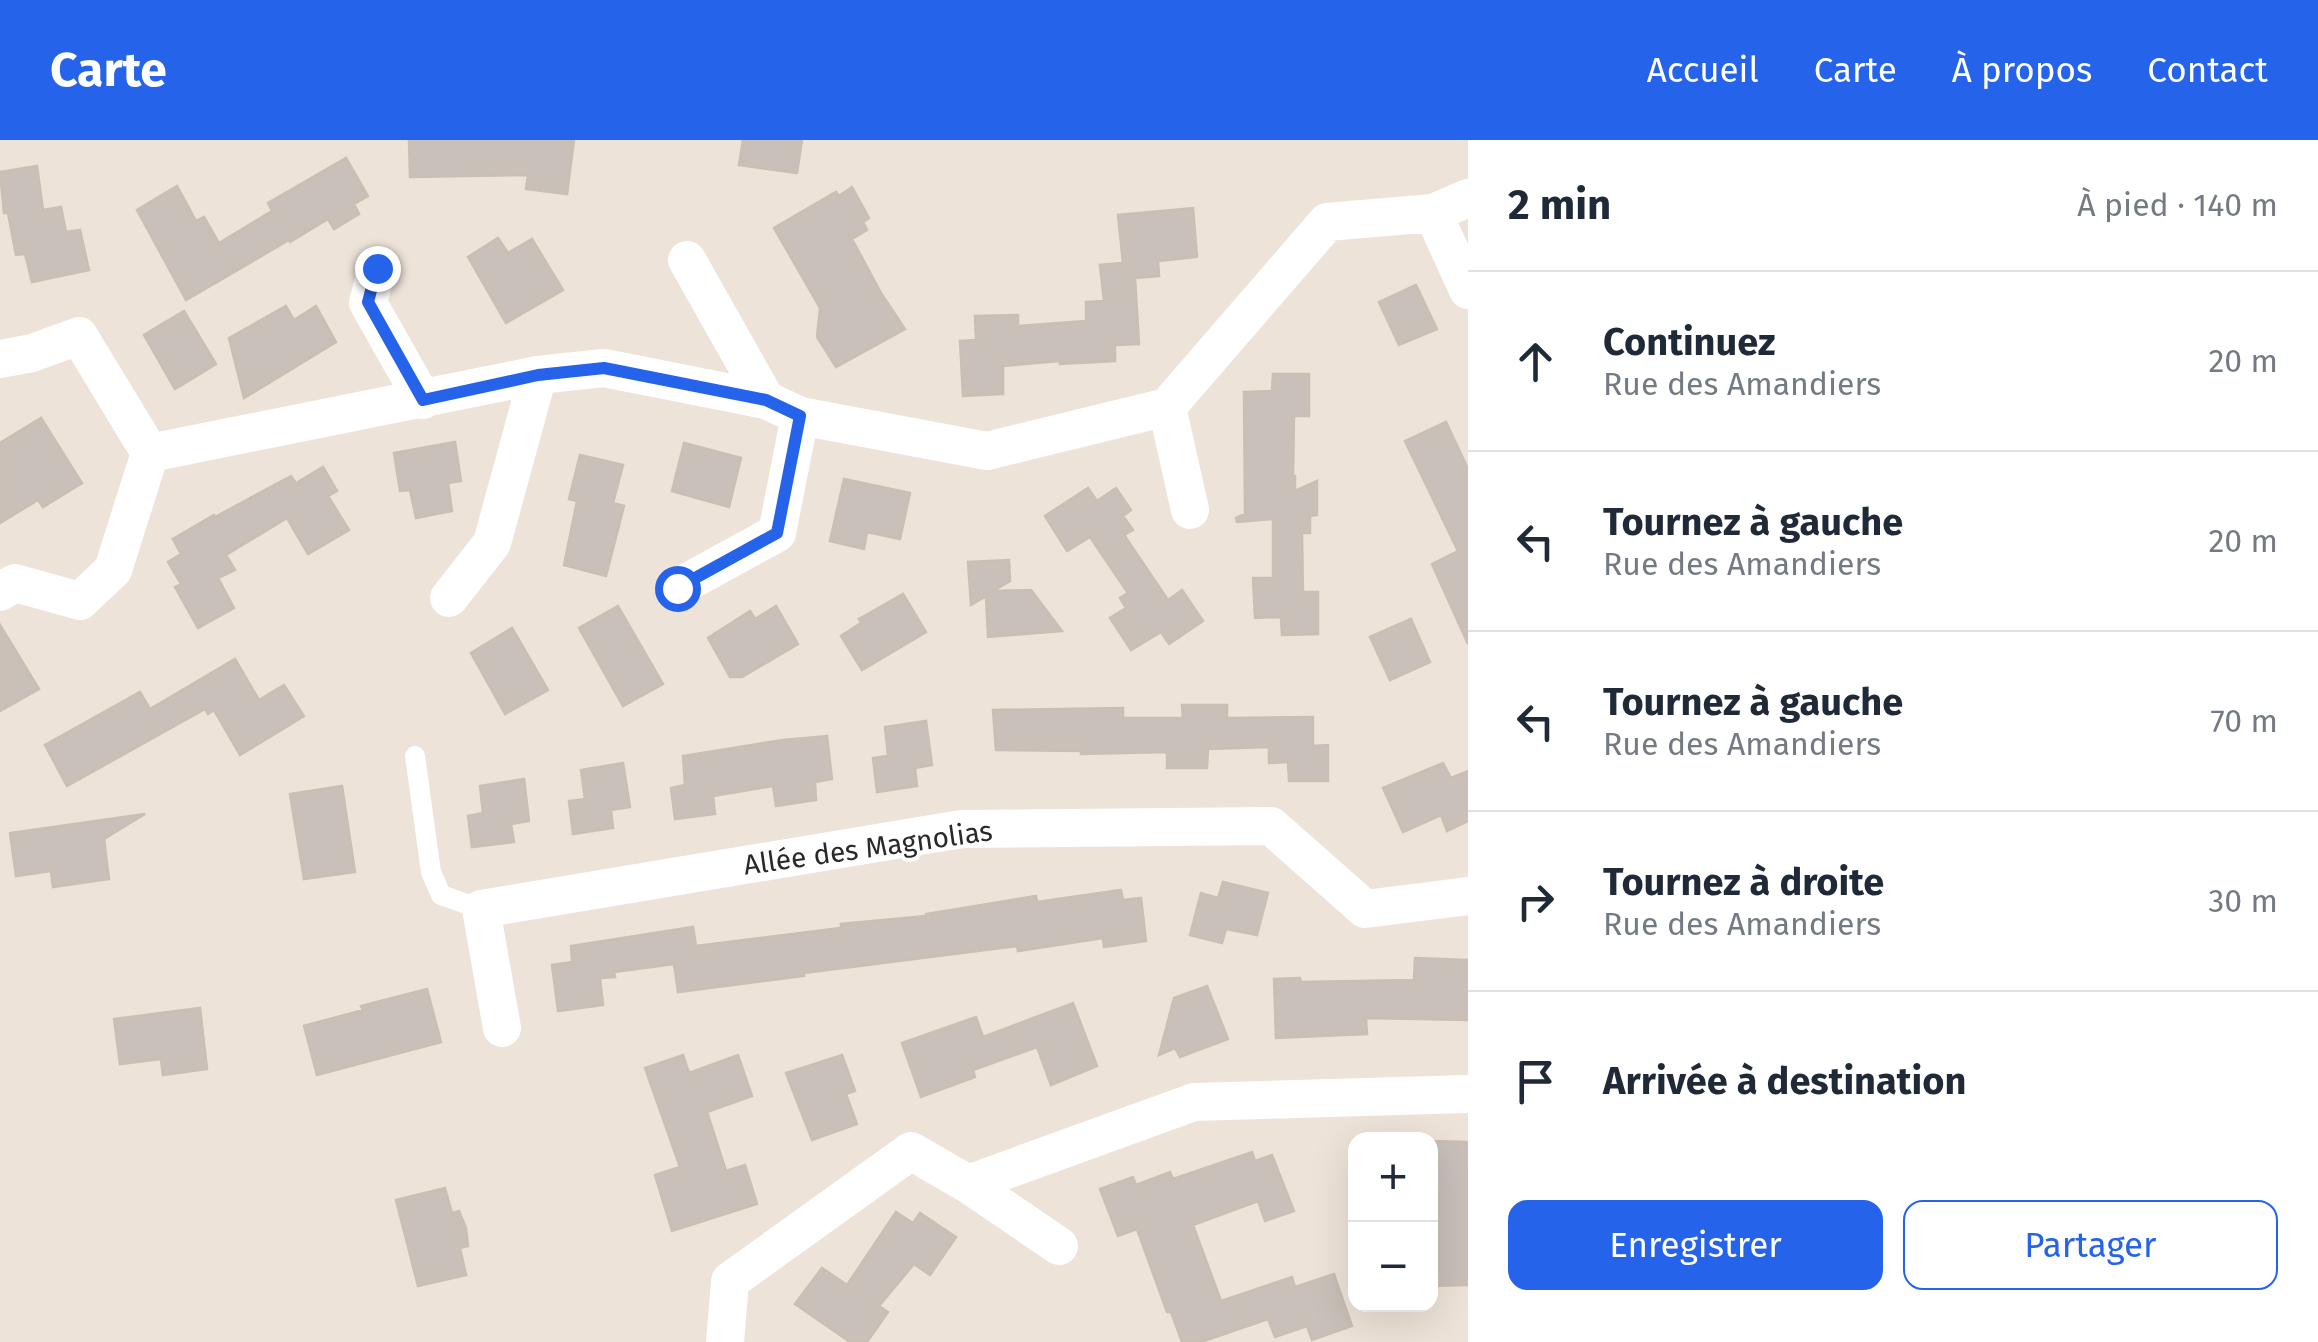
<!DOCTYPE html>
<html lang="fr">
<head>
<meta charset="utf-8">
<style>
	:root { --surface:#fff; --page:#f6f6f7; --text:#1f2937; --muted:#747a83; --line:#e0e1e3; --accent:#2563eb }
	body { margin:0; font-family:"Fira Sans",sans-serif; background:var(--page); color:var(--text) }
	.controls { position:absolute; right:30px; bottom:30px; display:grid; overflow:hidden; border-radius:20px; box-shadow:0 10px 40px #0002 }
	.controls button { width:90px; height:90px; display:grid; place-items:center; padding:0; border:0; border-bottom:2px solid var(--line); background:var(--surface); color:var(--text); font:50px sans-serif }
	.stop { position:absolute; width:30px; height:30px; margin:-22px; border:8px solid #2563eb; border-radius:50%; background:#fff }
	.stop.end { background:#2563eb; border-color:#fff; box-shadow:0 2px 10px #0008 }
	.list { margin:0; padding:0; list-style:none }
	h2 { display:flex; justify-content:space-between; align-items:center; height:130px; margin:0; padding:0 40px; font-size:42px }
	h2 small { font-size:32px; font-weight:400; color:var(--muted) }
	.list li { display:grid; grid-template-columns:65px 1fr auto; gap:30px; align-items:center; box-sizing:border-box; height:180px; padding:0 40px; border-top:2px solid var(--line) }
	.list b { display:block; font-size:38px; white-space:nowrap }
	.list p { margin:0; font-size:32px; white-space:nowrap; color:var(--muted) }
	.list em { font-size:32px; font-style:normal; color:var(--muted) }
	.actions { display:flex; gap:20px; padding:30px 40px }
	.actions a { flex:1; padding:22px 0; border:2px solid var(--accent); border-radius:20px; text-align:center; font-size:35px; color:var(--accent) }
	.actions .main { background:var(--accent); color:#fff }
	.icon { flex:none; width:55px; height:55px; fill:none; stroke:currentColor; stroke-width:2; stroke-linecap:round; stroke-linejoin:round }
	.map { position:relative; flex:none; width:1468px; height:1202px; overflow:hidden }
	header { display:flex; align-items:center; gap:60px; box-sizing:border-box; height:140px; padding:0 50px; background:var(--accent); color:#fff }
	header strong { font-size:48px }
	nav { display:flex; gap:55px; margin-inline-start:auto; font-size:35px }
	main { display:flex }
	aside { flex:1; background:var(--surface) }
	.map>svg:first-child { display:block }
</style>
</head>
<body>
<header>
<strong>Carte</strong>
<nav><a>Accueil</a><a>Carte</a><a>À propos</a><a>Contact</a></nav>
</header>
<main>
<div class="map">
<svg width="1468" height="1202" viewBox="0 0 1468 1202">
	<rect width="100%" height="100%" fill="#ede3d9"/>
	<path fill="#c8c0b9" stroke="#c9bfb3" stroke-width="2.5" d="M 409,0 L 574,0 L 567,54 L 526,49 L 528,35 L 410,37 Z
		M 743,0 L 802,0 L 797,33 L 739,25 Z
		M 346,18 L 368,56 L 354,64 L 359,74 L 334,89 L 328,79 L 290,102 L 289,100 L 186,160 L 137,70 L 177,46 L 196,81 L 204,77 L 219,103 L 272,71 L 268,63 Z
		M 37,26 L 43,70 L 61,67 L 66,92 L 80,90 L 89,130 L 32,142 L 25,114 L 16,115 L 8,73 L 4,73 L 0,32 Z
		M 852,47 L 869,78 L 863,82 L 867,90 L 852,99 L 881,153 L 905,189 L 836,227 L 817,197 L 820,168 L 774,88 L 836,52 L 839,56 Z
		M 1193,68 L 1197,117 L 1158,121 L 1159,136 L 1135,138 L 1139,204 L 1115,205 L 1115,221 L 1060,224 L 1060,221 L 1003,226 L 1003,254 L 963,256 L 960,201 L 976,200 L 975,176 L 1018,175 L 1018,186 L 1086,181 L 1086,162 L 1104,161 L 1100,125 L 1123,123 L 1118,75 Z
		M 498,98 L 508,113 L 532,99 L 563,150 L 506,183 L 468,117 Z
		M 1416,145 L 1437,189 L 1399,205 L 1379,162 Z
		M 286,166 L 294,180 L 316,166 L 336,202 L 244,258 L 229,198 Z
		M 184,171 L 216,224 L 175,249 L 144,195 Z
		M 1273,234 L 1309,234 L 1309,276 L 1294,276 L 1293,336 L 1295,336 L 1295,351 L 1317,341 L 1317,375 L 1310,376 L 1310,393 L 1302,393 L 1303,452 L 1318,452 L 1318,494 L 1282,495 L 1281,477 L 1255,478 L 1253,438 L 1273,438 L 1273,379 L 1237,382 L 1236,378 L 1245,374 L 1244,252 L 1272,251 Z
		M 41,278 L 82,343 L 43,367 L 38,360 L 0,383 L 0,303 Z
		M 1446,282 L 1468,329 L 1468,504 L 1432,424 L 1458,411 L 1405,301 Z
		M 455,302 L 461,341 L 448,343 L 452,371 L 416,378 L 410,350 L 400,351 L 394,313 Z
		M 684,303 L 741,318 L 729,367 L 672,351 Z
		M 580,315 L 623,325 L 613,363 L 624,366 L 606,436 L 564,425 L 577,361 L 569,359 Z
		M 323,327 L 337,351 L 328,356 L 349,390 L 308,414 L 287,378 L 226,415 L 235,430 L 218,438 L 234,468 L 198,488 L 175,447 L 181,444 L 168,422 L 181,414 L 173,399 L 214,375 L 215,377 L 291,336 L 296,343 Z
		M 844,339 L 910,353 L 900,399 L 867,392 L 864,409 L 830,401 Z
		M 1088,348 L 1097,361 L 1116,348 L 1131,370 L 1123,376 L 1133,390 L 1124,395 L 1168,460 L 1182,450 L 1203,481 L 1169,504 L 1161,492 L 1131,510 L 1110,478 L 1126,468 L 1120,458 L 1128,453 L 1090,397 L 1067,411 L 1045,376 Z
		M 1009,420 L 1010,441 L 993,451 L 1031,450 L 1062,491 L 988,497 L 986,456 L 971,465 L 968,422 Z
		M 903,454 L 926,492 L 862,530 L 841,496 L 861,483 L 859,479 Z
		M 618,466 L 663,544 L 623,566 L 579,488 Z
		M 776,466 L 798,504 L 742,537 L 730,537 L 708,498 L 750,471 L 755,479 Z
		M 1411,479 L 1430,522 L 1390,540 L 1370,497 Z
		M 0,485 L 39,549 L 0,571 Z
		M 512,488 L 548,550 L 505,574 L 471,513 Z
		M 235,519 L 259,560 L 284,545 L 304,576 L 240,615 L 214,570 L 208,574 L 205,569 L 67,646 L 45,605 L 140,552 L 150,569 Z
		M 1182,565 L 1227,565 L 1227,578 L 1313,577 L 1313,606 L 1328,605 L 1328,641 L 1289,641 L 1288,622 L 1269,623 L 1269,607 L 1208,609 L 1207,628 L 1167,628 L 1167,612 L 1081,614 L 1081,611 L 996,610 L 993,570 L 1123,568 L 1123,578 L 1183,578 Z
		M 926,581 L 932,625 L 915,628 L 917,646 L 877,652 L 873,618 L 888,616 L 885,587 Z
		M 827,596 L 832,639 L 815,642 L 816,660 L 776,666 L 773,646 L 713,656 L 715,674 L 675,679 L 671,648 L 685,645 L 683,616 L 783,600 Z
		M 623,623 L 630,667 L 611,670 L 613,688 L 573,694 L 569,661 L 585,659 L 581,630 Z
		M 1443,623 L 1451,638 L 1468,631 L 1468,681 L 1447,691 L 1441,675 L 1403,692 L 1383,648 Z
		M 524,639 L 529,681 L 511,684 L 514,702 L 472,707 L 468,676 L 483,673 L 480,646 Z
		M 342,646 L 355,732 L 304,739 L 290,654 Z
		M 145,674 L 104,699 L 109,739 L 53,747 L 51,731 L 16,736 L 10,693 Z
		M 1223,742 L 1268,753 L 1257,795 L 1226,789 L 1222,803 L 1190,795 L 1201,753 L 1218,758 Z
		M 1121,750 L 1123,760 L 1141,758 L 1146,801 L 1104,807 L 1103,798 L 1018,811 L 1017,806 L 804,833 L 804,836 L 678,852 L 674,824 L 614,832 L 615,837 L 600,838 L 603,865 L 558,871 L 552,825 L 572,822 L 571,806 L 693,787 L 696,806 L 841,788 L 841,784 L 926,776 L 926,774 L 1036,756 L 1037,762 Z
		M 1415,818 L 1468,820 L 1468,880 L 1366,878 L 1367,894 L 1276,898 L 1274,839 L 1300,838 L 1301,842 L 1414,840 Z
		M 1207,846 L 1228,899 L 1180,917 L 1175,908 L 1159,915 L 1174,858 Z
		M 427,849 L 441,902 L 317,935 L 304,886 L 363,870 L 361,866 Z
		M 1073,863 L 1097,926 L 1051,945 L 1037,907 L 973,930 L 975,937 L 921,957 L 902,903 L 976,877 L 983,897 Z
		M 200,868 L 207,929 L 163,935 L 161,919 L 120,924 L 114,879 Z
		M 683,915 L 689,933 L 738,915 L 752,956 L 707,972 L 726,1031 L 745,1025 L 757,1064 L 672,1091 L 655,1035 L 680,1027 L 645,928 Z
		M 842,915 L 855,951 L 846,954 L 857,984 L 812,1000 L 786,933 Z
		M 1430,1001 L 1468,1002 L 1468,1145 L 1430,1146 Z
		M 1252,1012 L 1255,1021 L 1272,1015 L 1294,1071 L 1265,1081 L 1258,1061 L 1193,1085 L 1221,1161 L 1292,1137 L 1295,1147 L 1334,1134 L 1352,1186 L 1312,1200 L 1307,1186 L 1275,1197 L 1268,1179 L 1201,1202 L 1182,1202 L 1171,1172 L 1167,1172 L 1137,1089 L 1118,1096 L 1100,1049 L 1133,1037 L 1136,1045 L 1170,1032 L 1173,1039 Z
		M 445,1048 L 452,1073 L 459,1071 L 466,1088 L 468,1106 L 460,1108 L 466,1135 L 418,1146 L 396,1060 Z
		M 896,1072 L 913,1083 L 920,1073 L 956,1097 L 930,1135 L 914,1124 L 879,1166 L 888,1172 L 867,1202 L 850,1202 L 795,1164 L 822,1128 L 847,1145 Z"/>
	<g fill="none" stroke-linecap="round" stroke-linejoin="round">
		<path stroke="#fff" stroke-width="20" d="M 415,616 L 431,732 L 441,755 L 481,769"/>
		<path stroke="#fff" stroke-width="38" d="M 1433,73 L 1468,150
			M 687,120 L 766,260
			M 377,128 L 368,163 L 423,260
			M 0,219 L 32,213 L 79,196 L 150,313
			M 1167,267 L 1190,370
			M 677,448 L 777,393 L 800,276
			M 0,452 L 15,443 L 80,461 L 113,430 L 150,313 L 538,235 L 604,228 L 766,260 L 800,276 L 987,311 L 1167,267 L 1327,82 L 1433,73 L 1468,58
			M 449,458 L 492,403 L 538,235
			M 502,888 L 481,769 L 961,689 L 1271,686 L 1365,769 L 1468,756
			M 968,1044 L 1059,1106
			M 725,1202 L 730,1141 L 911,1011 L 968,1044 L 1194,962 L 1468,954"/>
	</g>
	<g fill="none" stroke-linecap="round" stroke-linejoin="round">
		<path stroke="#2563eb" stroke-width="12" d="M 377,128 L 368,162 L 423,260 L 538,235 L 604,228 L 766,260 L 800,276 L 777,393 L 677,448"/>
	</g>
	<g text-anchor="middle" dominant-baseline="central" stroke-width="8" stroke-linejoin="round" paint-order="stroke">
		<g font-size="28" fill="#292929" stroke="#fff">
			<text transform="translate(868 708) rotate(-8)">Allée des Magnolias</text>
		</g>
	</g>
</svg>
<div class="controls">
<button>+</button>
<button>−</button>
</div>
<div class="stop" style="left:677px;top:448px"></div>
<div class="stop end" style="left:377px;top:128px"></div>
</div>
<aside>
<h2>2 min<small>À pied · 140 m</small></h2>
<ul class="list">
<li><svg class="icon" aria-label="ahead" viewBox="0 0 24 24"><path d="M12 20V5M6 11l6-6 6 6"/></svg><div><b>Continuez</b><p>Rue des Amandiers</p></div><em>20 m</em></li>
<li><svg class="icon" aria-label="left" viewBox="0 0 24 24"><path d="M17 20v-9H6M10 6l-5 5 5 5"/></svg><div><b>Tournez à gauche</b><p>Rue des Amandiers</p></div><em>20 m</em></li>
<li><svg class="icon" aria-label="left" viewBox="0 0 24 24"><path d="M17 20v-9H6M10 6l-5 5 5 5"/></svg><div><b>Tournez à gauche</b><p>Rue des Amandiers</p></div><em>70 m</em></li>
<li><svg class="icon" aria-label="right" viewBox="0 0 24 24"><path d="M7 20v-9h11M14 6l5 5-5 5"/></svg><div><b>Tournez à droite</b><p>Rue des Amandiers</p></div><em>30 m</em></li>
<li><svg class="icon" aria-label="arrive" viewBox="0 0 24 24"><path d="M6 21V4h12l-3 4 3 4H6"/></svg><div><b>Arrivée à destination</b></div></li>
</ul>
<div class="actions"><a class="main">Enregistrer</a><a>Partager</a></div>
</aside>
</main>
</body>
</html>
